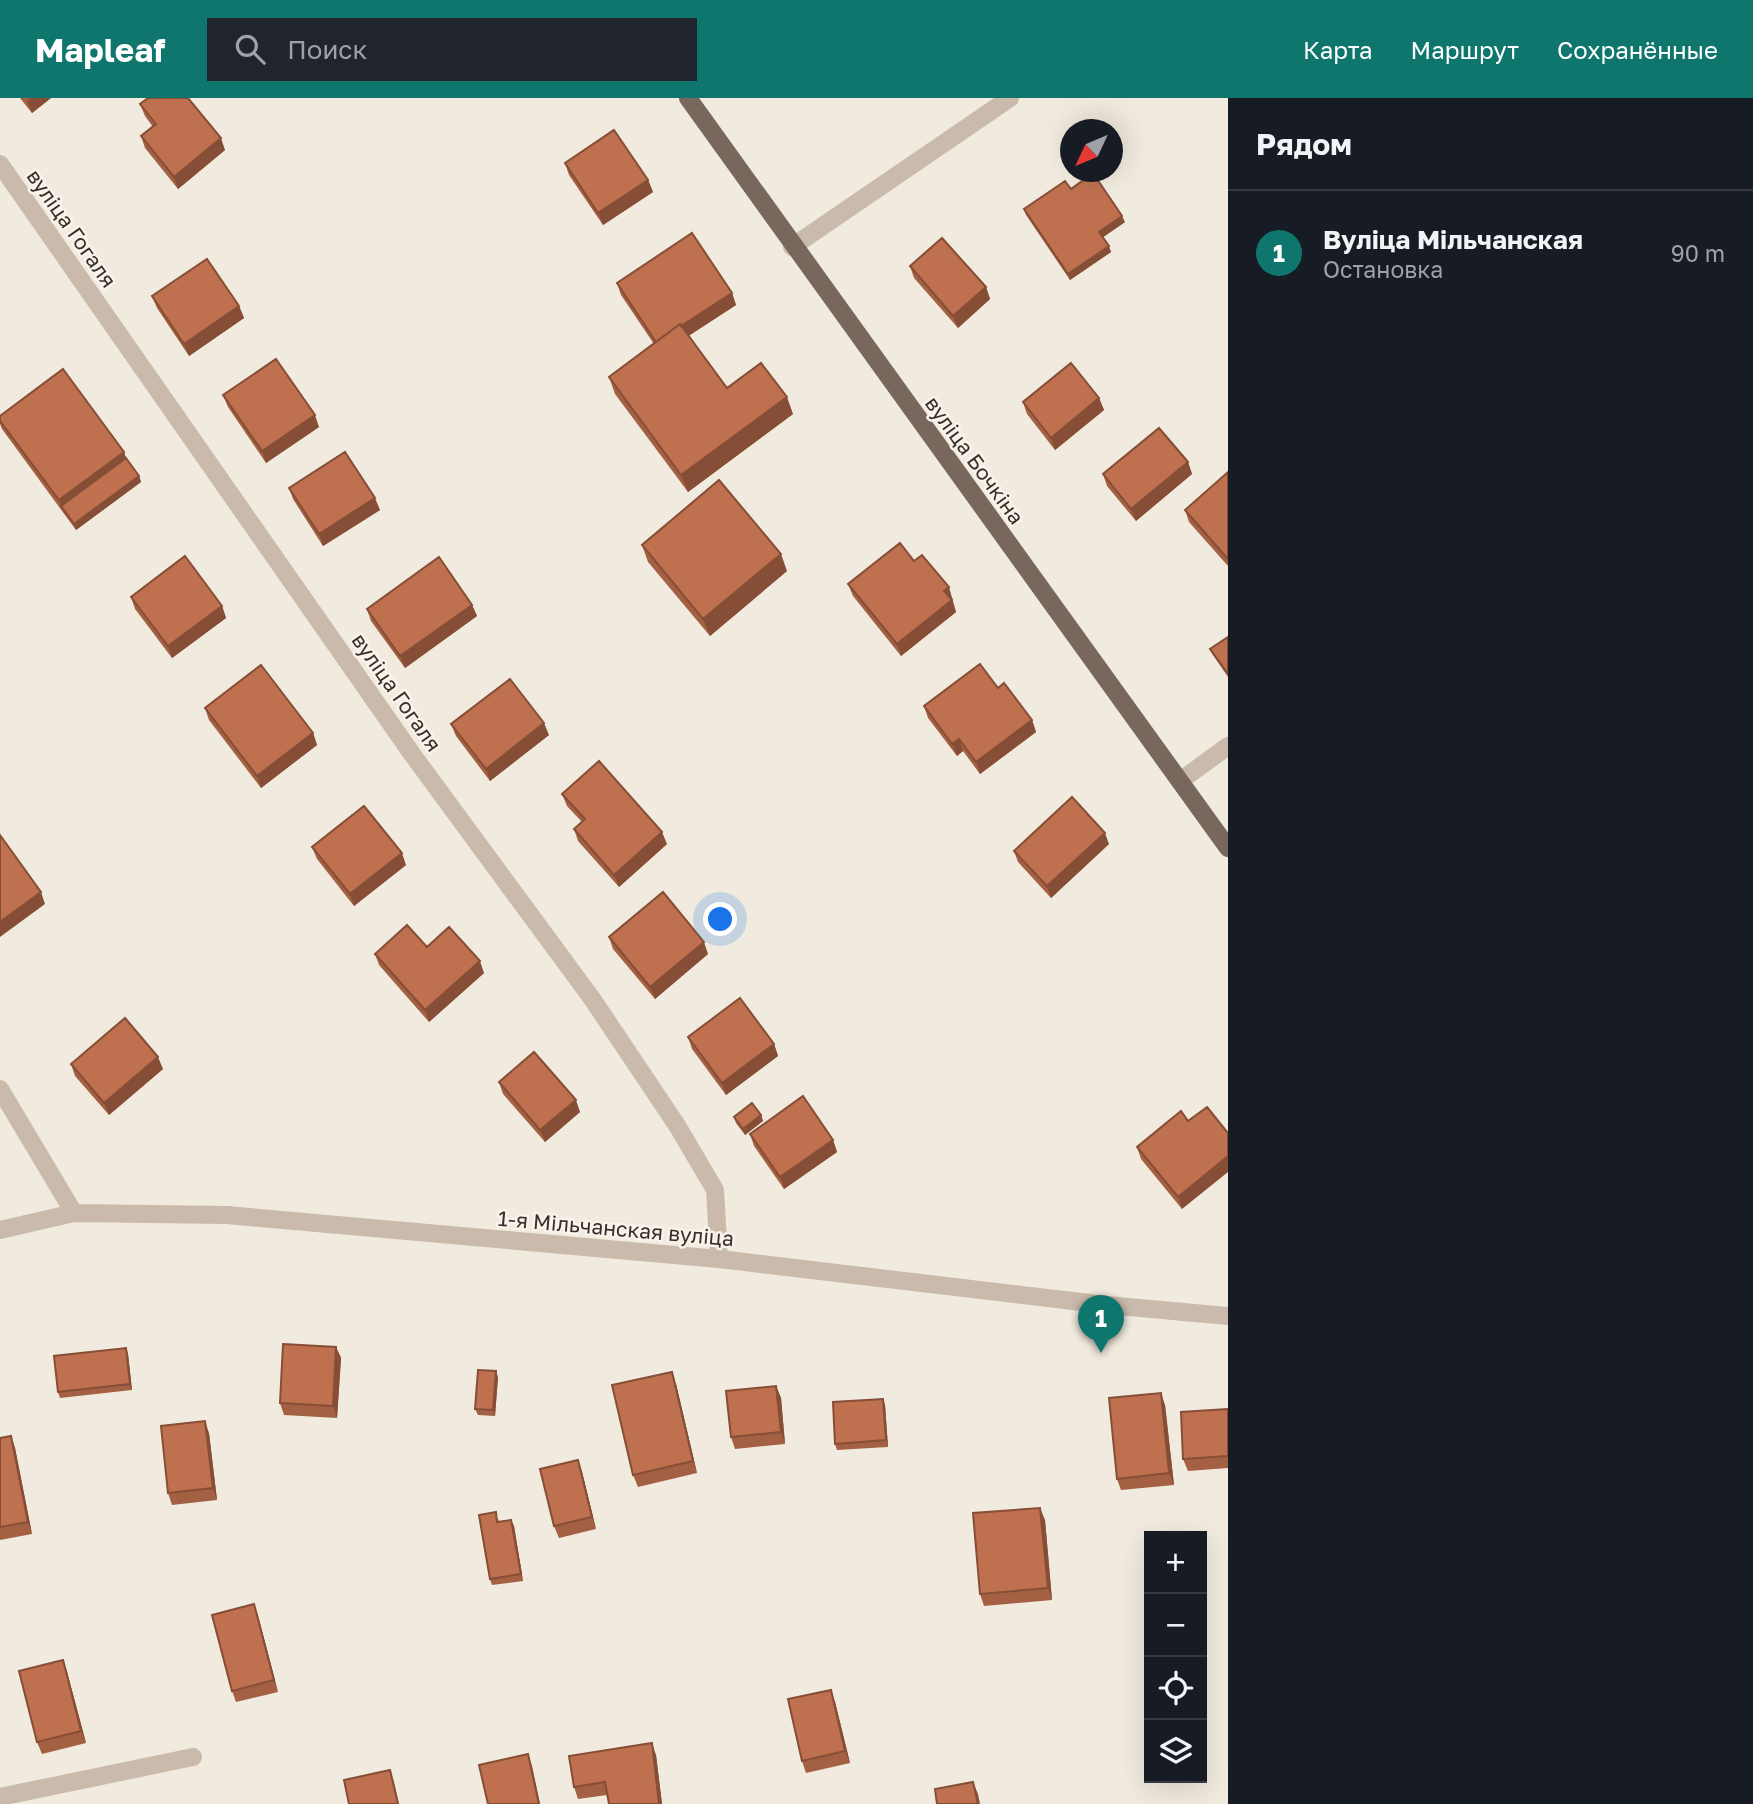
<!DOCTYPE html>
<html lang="ru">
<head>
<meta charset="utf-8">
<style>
	:root { --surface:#171b24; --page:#20242c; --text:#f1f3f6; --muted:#9ea1a6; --line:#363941; --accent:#0f766e }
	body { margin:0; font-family:"Golos Text",sans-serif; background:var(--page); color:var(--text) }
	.controls { position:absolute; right:21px; bottom:21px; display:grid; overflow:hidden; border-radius:0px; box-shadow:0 7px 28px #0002 }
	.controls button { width:63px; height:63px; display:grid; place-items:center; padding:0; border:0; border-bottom:2px solid var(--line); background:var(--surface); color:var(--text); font:35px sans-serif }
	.compass { position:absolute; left:1060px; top:21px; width:63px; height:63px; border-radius:50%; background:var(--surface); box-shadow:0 7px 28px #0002; rotate:226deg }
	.you { position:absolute; left:721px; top:822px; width:24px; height:24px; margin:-18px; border:5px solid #fff; border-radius:50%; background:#1a73e8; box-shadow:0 0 0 10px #1a73e833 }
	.badge { display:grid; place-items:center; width:46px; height:46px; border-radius:50%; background:var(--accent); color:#fff; font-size:23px; font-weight:700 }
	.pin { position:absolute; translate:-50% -58px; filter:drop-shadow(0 2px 4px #0008) }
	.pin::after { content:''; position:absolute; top:37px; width:24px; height:21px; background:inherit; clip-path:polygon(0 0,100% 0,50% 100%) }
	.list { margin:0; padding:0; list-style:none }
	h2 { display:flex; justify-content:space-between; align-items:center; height:91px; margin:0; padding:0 28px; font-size:30px }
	h2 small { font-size:23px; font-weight:400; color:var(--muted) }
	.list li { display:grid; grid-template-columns:46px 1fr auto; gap:21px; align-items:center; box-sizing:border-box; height:126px; padding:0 28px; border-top:2px solid var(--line) }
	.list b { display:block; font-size:26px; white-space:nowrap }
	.list p { margin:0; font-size:23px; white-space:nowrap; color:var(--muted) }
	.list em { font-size:23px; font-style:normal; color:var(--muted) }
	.icon { flex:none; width:38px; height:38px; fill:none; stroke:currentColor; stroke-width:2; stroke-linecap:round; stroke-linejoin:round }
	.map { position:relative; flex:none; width:1228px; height:1706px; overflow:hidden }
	header { display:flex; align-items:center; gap:42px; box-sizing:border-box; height:98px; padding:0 35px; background:var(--accent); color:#fff }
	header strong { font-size:33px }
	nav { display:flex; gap:38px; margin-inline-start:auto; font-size:24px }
	.search { width:490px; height:63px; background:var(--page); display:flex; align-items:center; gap:18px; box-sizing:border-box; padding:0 24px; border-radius:0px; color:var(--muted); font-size:26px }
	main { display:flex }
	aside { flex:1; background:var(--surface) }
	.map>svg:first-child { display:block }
</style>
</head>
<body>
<header>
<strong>Mapleaf</strong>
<div class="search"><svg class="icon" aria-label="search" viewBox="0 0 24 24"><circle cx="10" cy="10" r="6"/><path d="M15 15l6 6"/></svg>Поиск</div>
<nav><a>Карта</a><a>Маршрут</a><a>Сохранённые</a></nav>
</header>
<main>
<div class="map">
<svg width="1228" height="1706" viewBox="0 0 1228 1706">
	<rect width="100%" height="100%" fill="#f1eade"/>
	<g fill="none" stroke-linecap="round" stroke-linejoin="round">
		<path stroke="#c9baab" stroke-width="18" d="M 0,66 L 412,656 L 593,902 L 678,1029 L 715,1092 L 719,1161
			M 792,149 L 1010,0
			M 1180,683 L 1228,648
			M 0,991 L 74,1115
			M 0,1132 L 74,1115 L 227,1117 L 719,1161 L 1107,1207 L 1228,1218
			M 0,1699 L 193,1659"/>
		<path stroke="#78675c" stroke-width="18" d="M 688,0 L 1228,750"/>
	</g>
	<path fill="#a46043" d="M 20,0 L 51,0 L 32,15 Z
		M 140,6 L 225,52 L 178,91 L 145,50 L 141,38 L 153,29 L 145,18 Z
		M 565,65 L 648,82 L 653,94 L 603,127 L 569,77 Z
		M 1024,111 L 1125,124 L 1103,139 L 1111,154 L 1070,182 L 1026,117 Z
		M 910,168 L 986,189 L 990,201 L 958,230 L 914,180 Z
		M 617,185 L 732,195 L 736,207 L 688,238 L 727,290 L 793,316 L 688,394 L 615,296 L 609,279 L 654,246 L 621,197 Z
		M 152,198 L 239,208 L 244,220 L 189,258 L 157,210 Z
		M 223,297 L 319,329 L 266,365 L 228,309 Z
		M 1099,300 L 1104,312 L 1055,352 L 1027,316 L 1023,304 Z
		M 0,318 L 124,354 L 126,360 L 139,378 L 141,384 L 76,432 L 2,331 L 0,326 Z
		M 1188,364 L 1192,376 L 1136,423 L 1107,388 L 1103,376 Z
		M 1228,374 L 1228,468 L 1189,424 L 1185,412 Z
		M 289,390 L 380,412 L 323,448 L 293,401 Z
		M 642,447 L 787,473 L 710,538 L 648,464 Z
		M 914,463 L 953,501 L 952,502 L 956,514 L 901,558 L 853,498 L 848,486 Z
		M 131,499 L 222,508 L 226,520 L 172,560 L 135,511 Z
		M 472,507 L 477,518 L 405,570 L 371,523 L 367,511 Z
		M 1228,539 L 1228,579 L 1213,557 L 1210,551 Z
		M 998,590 L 1032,622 L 1036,634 L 980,676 L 963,653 L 957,658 L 928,620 L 924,608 Z
		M 205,610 L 313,635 L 317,647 L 261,690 L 209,622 Z
		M 451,626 L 549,637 L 490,683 L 456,638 Z
		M 562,696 L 667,746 L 619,789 L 578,743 L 574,731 L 582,724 L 567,708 Z
		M 1109,746 L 1051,800 L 1018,764 L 1014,753 Z
		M 312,749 L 406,767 L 354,808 L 317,761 Z
		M 609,839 L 708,856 L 655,901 L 613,851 Z
		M 427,849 L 484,875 L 429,924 L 379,867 L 375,856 Z
		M 688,939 L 774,946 L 778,958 L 726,997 L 692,951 Z
		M 71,966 L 163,971 L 109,1017 L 75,978 Z
		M 499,984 L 580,1014 L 545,1044 L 503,996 Z
		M 1181,1013 L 1182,1111 L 1141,1061 L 1137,1049 Z
		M 761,1017 L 763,1023 L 745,1037 L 736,1025 L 734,1019 Z
		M 750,1036 L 833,1042 L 837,1054 L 784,1091 L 754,1048 Z
		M 336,1249 L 341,1260 L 337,1320 L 284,1317 L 280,1305 Z
		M 126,1250 L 128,1256 L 132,1292 L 60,1300 L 58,1294 Z
		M 498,1279 L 495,1318 L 478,1317 L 475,1311 Z
		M 676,1286 L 697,1375 L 638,1389 L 633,1377 Z
		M 776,1288 L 781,1300 L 785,1346 L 735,1351 L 731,1339 Z
		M 883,1301 L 885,1307 L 888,1349 L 837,1352 L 835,1346 Z
		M 1165,1307 L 1174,1387 L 1121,1392 L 1117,1381 Z
		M 1228,1311 L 1228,1370 L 1188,1373 L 1183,1361 Z
		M 209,1335 L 217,1402 L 172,1407 L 168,1395 Z
		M 11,1338 L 15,1350 L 32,1436 L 0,1442 L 0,1340 Z
		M 578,1362 L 582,1374 L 596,1431 L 559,1440 L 554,1428 Z
		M 498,1420 L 499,1424 L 511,1422 L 514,1428 L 523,1483 L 492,1487 L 490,1481 Z
		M 1045,1422 L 1052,1502 L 984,1508 L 980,1496 Z
		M 254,1506 L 258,1518 L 278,1594 L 236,1604 L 232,1593 Z
		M 63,1562 L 67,1574 L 86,1645 L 42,1656 L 37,1644 Z
		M 835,1604 L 850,1665 L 806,1675 L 802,1663 Z
		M 656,1657 L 662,1706 L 609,1706 L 607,1697 L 578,1701 L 574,1689 Z"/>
	<path fill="#864e37" d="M 31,0 L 51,0 L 32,15 L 27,3 Z
		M 221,40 L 225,52 L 178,91 L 174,79 Z
		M 648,82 L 653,94 L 603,127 L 598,115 Z
		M 1122,118 L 1125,124 L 1102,140 L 1099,134 Z
		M 1109,148 L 1111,154 L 1070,182 L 1068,176 Z
		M 986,189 L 990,201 L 958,230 L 953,218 Z
		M 732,195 L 736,207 L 661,256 L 657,244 Z
		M 239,208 L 244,220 L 189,258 L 184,246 Z
		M 787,299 L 793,316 L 688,394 L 681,377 Z
		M 1099,300 L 1104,312 L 1055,352 L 1051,340 Z
		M 315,317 L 319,329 L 266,365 L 262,353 Z
		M 124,354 L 128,366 L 61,408 L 59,402 Z
		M 1188,364 L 1192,376 L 1136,423 L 1131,411 Z
		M 139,378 L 141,384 L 76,432 L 74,426 Z
		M 375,400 L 380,412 L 323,448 L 319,436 Z
		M 781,456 L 787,473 L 710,538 L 703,521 Z
		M 949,489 L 956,514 L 901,558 L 897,546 Z
		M 472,507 L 477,518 L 405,570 L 400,558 Z
		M 222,508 L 226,520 L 172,560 L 168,548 Z
		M 1032,622 L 1036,634 L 980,676 L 976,664 Z
		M 544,625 L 549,637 L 490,683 L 486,671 Z
		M 313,635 L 317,647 L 261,690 L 257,678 Z
		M 959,641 L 963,653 L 957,658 L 952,646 Z
		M 662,734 L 667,746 L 619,789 L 614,777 Z
		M 1105,735 L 1109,746 L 1051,800 L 1047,788 Z
		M 402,755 L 406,767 L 354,808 L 350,796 Z
		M 41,794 L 45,806 L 0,839 L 0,824 Z
		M 704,844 L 708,856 L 655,901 L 650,889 Z
		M 480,863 L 484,875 L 429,924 L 425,912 Z
		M 774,946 L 778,958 L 726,997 L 722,985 Z
		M 158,959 L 163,971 L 109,1017 L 104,1005 Z
		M 576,1002 L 580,1014 L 545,1044 L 540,1032 Z
		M 761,1017 L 763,1023 L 745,1037 L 743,1031 Z
		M 833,1042 L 837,1054 L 784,1091 L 780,1079 Z
		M 1228,1058 L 1228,1074 L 1182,1111 L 1178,1099 Z
		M 336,1249 L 341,1260 L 337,1320 L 333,1308 Z
		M 126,1250 L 128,1256 L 132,1292 L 130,1286 Z
		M 496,1273 L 498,1279 L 495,1318 L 493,1312 Z
		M 672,1274 L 676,1286 L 697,1375 L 693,1363 Z
		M 776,1288 L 781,1300 L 785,1346 L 781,1334 Z
		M 1161,1295 L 1165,1307 L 1174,1387 L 1169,1375 Z
		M 883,1301 L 885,1307 L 888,1349 L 886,1342 Z
		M 205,1323 L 209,1335 L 217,1402 L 213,1390 Z
		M 11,1338 L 15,1350 L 32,1436 L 28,1424 Z
		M 578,1362 L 582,1374 L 596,1431 L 592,1419 Z
		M 1040,1410 L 1045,1422 L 1052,1502 L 1048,1490 Z
		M 511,1422 L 514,1428 L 523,1483 L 521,1476 Z
		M 254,1506 L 258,1518 L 278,1594 L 274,1582 Z
		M 63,1562 L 67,1574 L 86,1645 L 81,1633 Z
		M 831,1592 L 835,1604 L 850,1665 L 845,1653 Z
		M 652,1645 L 656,1657 L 662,1706 L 659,1706 Z
		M 528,1656 L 532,1668 L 540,1706 L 539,1706 Z
		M 390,1672 L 394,1684 L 399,1706 L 398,1706 Z
		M 973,1684 L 978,1696 L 980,1706 L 978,1706 Z"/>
	<path fill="#bf704e" stroke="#864e37" stroke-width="2" d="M 148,0 L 188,0 L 221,40 L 174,79 L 141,38 L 156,26 L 140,6 Z
		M 614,32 L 648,82 L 598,115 L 565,65 Z
		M 1093,75 L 1122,118 L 1099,134 L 1109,148 L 1068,176 L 1024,111 L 1065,83 L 1071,91 Z
		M 692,135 L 732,195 L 681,228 L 680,226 L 656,244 L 617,185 Z
		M 942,140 L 986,189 L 953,218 L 910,168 Z
		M 207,161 L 239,208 L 184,246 L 152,198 Z
		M 680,226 L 727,290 L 761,265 L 787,299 L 681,377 L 609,279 Z
		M 276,261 L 315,317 L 262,353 L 223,297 Z
		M 1071,265 L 1099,300 L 1051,340 L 1023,304 Z
		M 63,271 L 124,354 L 59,402 L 0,323 L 0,318 Z
		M 1159,330 L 1188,364 L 1131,411 L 1103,376 Z
		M 345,354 L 375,400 L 319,436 L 289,390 Z
		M 126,360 L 139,378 L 74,426 L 61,408 Z
		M 1228,374 L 1228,461 L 1185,412 Z
		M 719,382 L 781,456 L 703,521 L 642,447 Z
		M 900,445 L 914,463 L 922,457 L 949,489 L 944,493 L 952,502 L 897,546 L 848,486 Z
		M 185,458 L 222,508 L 168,548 L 131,499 Z
		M 439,459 L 472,507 L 400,558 L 367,511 Z
		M 1228,539 L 1228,576 L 1210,551 Z
		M 980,566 L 998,590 L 1004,585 L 1032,622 L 976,664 L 959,641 L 952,646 L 924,608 Z
		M 261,567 L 313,635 L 257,678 L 205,610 Z
		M 510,581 L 544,625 L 486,671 L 451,626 Z
		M 599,663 L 662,734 L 614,777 L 574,731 L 585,721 L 562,696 Z
		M 1072,699 L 1105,735 L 1047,788 L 1014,753 Z
		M 364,708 L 402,755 L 350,796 L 312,749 Z
		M 0,737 L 41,794 L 0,824 Z
		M 663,794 L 704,844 L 650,889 L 609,839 Z
		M 407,827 L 427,849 L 449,829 L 480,863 L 425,912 L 375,856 Z
		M 740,900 L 774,946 L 722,985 L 688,939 Z
		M 125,920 L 158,959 L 104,1005 L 71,966 Z
		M 534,954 L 576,1002 L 540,1032 L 499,984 Z
		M 803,998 L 833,1042 L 780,1079 L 750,1036 Z
		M 752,1005 L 761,1017 L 743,1031 L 734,1019 Z
		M 1207,1009 L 1228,1035 L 1228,1058 L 1178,1099 L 1137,1049 L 1181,1013 L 1188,1023 Z
		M 283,1246 L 336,1249 L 333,1308 L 280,1305 Z
		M 126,1250 L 130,1286 L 58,1294 L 54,1258 Z
		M 478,1272 L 496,1273 L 493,1312 L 475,1311 Z
		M 672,1274 L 693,1363 L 633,1377 L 612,1287 Z
		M 776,1288 L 781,1334 L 731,1339 L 726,1293 Z
		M 1161,1295 L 1169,1375 L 1117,1381 L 1109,1300 Z
		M 883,1301 L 886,1342 L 835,1346 L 833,1304 Z
		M 1228,1311 L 1228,1358 L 1183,1361 L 1181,1314 Z
		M 205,1323 L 213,1390 L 168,1395 L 161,1328 Z
		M 11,1338 L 28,1424 L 0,1429 L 0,1340 Z
		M 578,1362 L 592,1419 L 554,1428 L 540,1371 Z
		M 1040,1410 L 1048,1490 L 980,1496 L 973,1415 Z
		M 496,1414 L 497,1424 L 511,1422 L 521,1476 L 490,1481 L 479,1417 Z
		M 254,1506 L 274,1582 L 232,1593 L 212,1517 Z
		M 63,1562 L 81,1633 L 37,1644 L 19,1573 Z
		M 831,1592 L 845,1653 L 802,1663 L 788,1601 Z
		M 652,1645 L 659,1706 L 609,1706 L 605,1684 L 574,1689 L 569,1658 Z
		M 528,1656 L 539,1706 L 488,1706 L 479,1667 Z
		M 390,1672 L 398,1706 L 349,1706 L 344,1682 Z
		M 973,1684 L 978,1706 L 937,1706 L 935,1691 Z"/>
	<g text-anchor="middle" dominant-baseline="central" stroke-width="5" stroke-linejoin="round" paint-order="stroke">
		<g font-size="21" fill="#372f2a" stroke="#f9f3eb">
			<text transform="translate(72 130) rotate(55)">вуліца Гогаля</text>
			<text transform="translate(975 362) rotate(54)">вуліца Бочкіна</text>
			<text transform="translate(397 594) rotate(55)">вуліца Гогаля</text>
			<text transform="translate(616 1130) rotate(5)">1-я Мільчанская вуліца</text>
		</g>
	</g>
</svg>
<div class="controls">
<button>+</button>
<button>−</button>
<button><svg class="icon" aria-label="locate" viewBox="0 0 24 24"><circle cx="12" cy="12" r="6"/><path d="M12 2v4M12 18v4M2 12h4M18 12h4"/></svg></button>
<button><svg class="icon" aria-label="layers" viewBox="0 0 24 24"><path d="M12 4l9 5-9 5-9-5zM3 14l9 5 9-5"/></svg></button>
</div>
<svg class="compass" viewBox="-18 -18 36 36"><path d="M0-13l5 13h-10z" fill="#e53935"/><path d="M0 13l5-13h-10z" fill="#9ea1a6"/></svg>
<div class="you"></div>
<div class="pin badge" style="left:1101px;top:1255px">1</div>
</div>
<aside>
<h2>Рядом<small></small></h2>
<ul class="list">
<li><span class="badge">1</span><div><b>Вуліца Мільчанская</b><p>Остановка</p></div><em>90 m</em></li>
</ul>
</aside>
</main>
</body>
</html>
